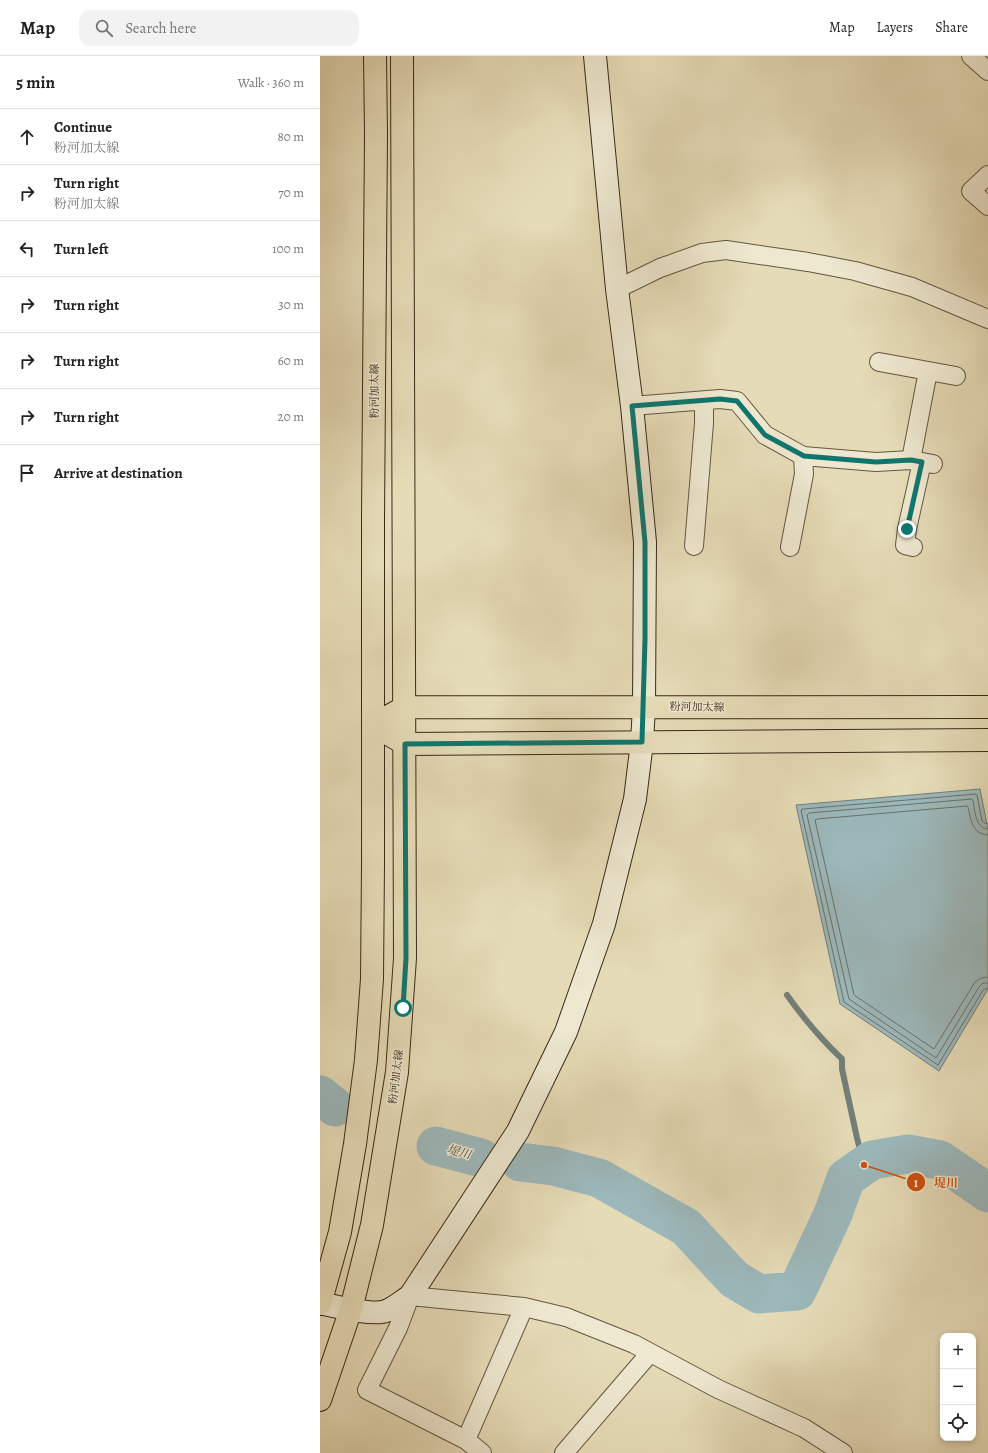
<!DOCTYPE html>
<html lang="en">
<head>
<meta charset="utf-8">
<style>
	:root { --surface:#fff; --page:#f2f2f2; --text:#222; --muted:#767676; --line:#e0e0e0 }
	body { margin:0; font-family:Alegreya,"Noto Serif JP",serif; background:var(--page); color:var(--text) }
	.controls { position:absolute; right:12px; bottom:12px; display:grid; overflow:hidden; border-radius:8px; box-shadow:0 2px 6px #0003 }
	.controls button { width:36px; height:36px; display:grid; place-items:center; padding:0; border:0; border-bottom:1px solid var(--line); background:var(--surface); color:var(--text); font:20px sans-serif }
	.stop { position:absolute; width:12px; height:12px; margin:-9px; border:3px solid #0f766e; border-radius:50%; background:#fff }
	.stop.end { background:#0f766e; border-color:#fff; box-shadow:0 1px 4px #0008 }
	.list { margin:0; padding:0; list-style:none }
	h2 { display:flex; justify-content:space-between; align-items:center; height:52px; margin:0; padding:0 16px; font-size:17px }
	h2 small { font-size:13px; font-weight:400; color:var(--muted) }
	.list li { display:grid; grid-template-columns:26px 1fr auto; gap:12px; align-items:center; box-sizing:border-box; height:56px; padding:0 16px; border-top:1px solid var(--line) }
	.list b { display:block; font-size:15px; white-space:nowrap }
	.list p { margin:0; font-size:13px; white-space:nowrap; color:var(--muted) }
	.list em { font-size:13px; font-style:normal; color:var(--muted) }
	.icon { flex:none; width:22px; height:22px; fill:none; stroke:currentColor; stroke-width:2; stroke-linecap:round; stroke-linejoin:round }
	.map { position:relative; flex:none; width:668px; height:1397px; overflow:hidden }
	header { display:flex; align-items:center; gap:24px; box-sizing:border-box; height:56px; padding:0 20px; background:var(--surface); border-bottom:1px solid var(--line) }
	header strong { font-size:19px }
	nav { display:flex; gap:22px; margin-inline-start:auto; font-size:14px }
	.search { width:280px; height:36px; background:var(--page); display:flex; align-items:center; gap:10px; box-sizing:border-box; padding:0 14px; border-radius:12px; color:var(--muted); font-size:15px }
	main { display:flex }
	aside { flex:1; background:var(--surface) }
	.map>svg:first-child { display:block }
</style>
</head>
<body>
<header>
<strong>Map</strong>
<div class="search"><svg class="icon" aria-label="search" viewBox="0 0 24 24"><circle cx="10" cy="10" r="6"/><path d="M15 15l6 6"/></svg>Search here</div>
<nav><a>Map</a><a>Layers</a><a>Share</a></nav>
</header>
<main>
<aside>
<h2>5 min<small>Walk · 360 m</small></h2>
<ul class="list">
<li><svg class="icon" aria-label="ahead" viewBox="0 0 24 24"><path d="M12 20V5M6 11l6-6 6 6"/></svg><div><b>Continue</b><p>粉河加太線</p></div><em>80 m</em></li>
<li><svg class="icon" aria-label="right" viewBox="0 0 24 24"><path d="M7 20v-9h11M14 6l5 5-5 5"/></svg><div><b>Turn right</b><p>粉河加太線</p></div><em>70 m</em></li>
<li><svg class="icon" aria-label="left" viewBox="0 0 24 24"><path d="M17 20v-9H6M10 6l-5 5 5 5"/></svg><div><b>Turn left</b></div><em>100 m</em></li>
<li><svg class="icon" aria-label="right" viewBox="0 0 24 24"><path d="M7 20v-9h11M14 6l5 5-5 5"/></svg><div><b>Turn right</b></div><em>30 m</em></li>
<li><svg class="icon" aria-label="right" viewBox="0 0 24 24"><path d="M7 20v-9h11M14 6l5 5-5 5"/></svg><div><b>Turn right</b></div><em>60 m</em></li>
<li><svg class="icon" aria-label="right" viewBox="0 0 24 24"><path d="M7 20v-9h11M14 6l5 5-5 5"/></svg><div><b>Turn right</b></div><em>20 m</em></li>
<li><svg class="icon" aria-label="arrive" viewBox="0 0 24 24"><path d="M6 21V4h12l-3 4 3 4H6"/></svg><div><b>Arrive at destination</b></div></li>
</ul>
</aside>
<div class="map">
<svg width="668" height="1397" viewBox="0 0 668 1397">
	<rect width="100%" height="100%" fill="#e5dbb7"/>
	<filter id="stains"><feTurbulence type="fractalNoise" baseFrequency=".005" numOctaves="4"/><feColorMatrix values="0 0 0 0 .2 0 0 0 0 .09 0 0 0 0 .02 0 0 0 .5 -.17"/></filter>
	<radialGradient id="worn" r=".72"><stop offset=".6" stop-color="#630" stop-opacity="0"/><stop offset="1" stop-color="#630" stop-opacity=".3"/></radialGradient>
	<path fill="#9cb8bb" stroke="#747f79" d="M 660,733 L 668,773 L 668,933 L 619,1015 L 520,948 L 476,749 Z"/>
	<g fill="none" stroke-linecap="round" stroke-linejoin="round">
		<path stroke="#6a7169" stroke-width="1" d="M 668,768 L 665,767 L 662,765 L 657,739 L 656,738 L 483,753 L 481,754 L 524,946 L 618,1009 L 663,934 L 668,932
			M 668,773 C 655,772 655,755 653,745 L 652,743 L 489,757 L 487,759 L 529,943 L 616,1002 L 659,931 L 663,927 L 668,927
			M 668,779 C 652,778 651,764 648,751 L 647,750 L 497,763 L 495,764 L 534,939 L 614,993 L 655,926 L 661,922 L 668,921"/>
		<path stroke="#747f79" stroke-width="6" d="M 467,939 C 484,963 501,983 522,1003 L 522,1013 L 537,1082 L 544,1109"/>
		<path stroke="#9cb8bb" stroke-width="39" d="M 0,1039 L 15,1051
			M 116,1090 L 161,1102
			M 200,1106 L 233,1110 L 279,1122 L 366,1171 L 414,1223 L 439,1238 L 477,1235 L 513,1158 L 526,1122 L 552,1104 L 588,1098 L 620,1104 L 668,1137"/>
		<g stroke="#64563f" stroke-width="20">
			<path id="street" d="M 651,0 L 668,15
				M 668,119 L 651,135 L 668,150
				M 297,233 L 340,212 L 382,197 L 406,194 L 488,206 L 535,215 L 592,231 L 668,263
				M 559,306 L 636,320
				M 312,350 L 400,343 L 417,345 L 445,379 L 483,400 L 556,406 L 591,404 L 613,408
				M 591,404 L 608,315
				M 374,490 L 384,367 L 384,345
				M 470,491 L 484,418 L 483,400
				M 593,491 L 585,489 L 587,473 L 602,406
				M 146,1384 L 204,1251
				M 162,1397 L 146,1384 L 47,1334 L 78,1272 L 90,1240 L 204,1251 L 246,1261 L 314,1288 L 398,1333 L 484,1372 L 523,1397
				M 244,1397 L 330,1297"/>
		</g>
		<g stroke="#392a17" stroke-width="24">
			<path id="secondary" d="M 0,1247 C 14,1250 53,1260 66,1255 C 74,1252 82,1245 90,1240 L 198,1075 L 246,976 L 284,868 L 315,743 L 322,686 L 324,651 L 325,486 L 312,350 L 297,233 L 275,0"/>
		</g>
		<g stroke="#392a17" stroke-width="24">
			<path id="primary" d="M 53,669 L 85,688 L 668,684
				M 53,669 L 85,651 C 279,651 474,652 668,651
				M 0,1248 L 20,1176 L 35,1088 L 46,1004 L 52,923 L 53,808 L 53,463 L 56,77 L 55,0
				M 0,1344 L 31,1253 L 52,1169 L 77,1016 L 85,902 L 82,0"/>
		</g>
		<use href="#street" stroke="#eee8d0" stroke-width="18"/>
		<use href="#secondary" stroke="#eee8d0" stroke-width="22"/>
		<use href="#primary" stroke="#e5dbb7" stroke-width="22"/>
	</g>
	<g fill="none" stroke-linecap="round" stroke-linejoin="round">
		<path stroke="#0f766e" stroke-width="5" d="M 83,952 L 86,902 L 85,688 L 322,686 L 325,583 L 325,486 L 312,350 L 400,343 L 417,345 L 445,379 L 484,400 L 556,406 L 591,404 L 602,406 L 587,473"/>
	</g>
	<g text-anchor="middle" dominant-baseline="central" stroke-width="3" stroke-linejoin="round" paint-order="stroke">
		<g font-size="11" fill="#392a17" stroke="#eee8d0">
			<text transform="translate(54 335) rotate(-90)">粉河加太線</text>
			<text transform="translate(377 651) rotate(1)">粉河加太線</text>
			<text transform="translate(76 1021) rotate(-83)">粉河加太線</text>
		</g>
		<g font-size="12" font-style="italic" fill="#524e40" stroke="#eee8d0">
			<text transform="translate(139 1096) rotate(15)">堤川</text>
		</g>
	</g>
	<path fill="none" stroke="#ce520e" stroke-width="1.5" d="M544 1109L596 1126"/>
	<g fill="#ce520e" stroke="#eee8d0" stroke-width="1.5">
		<circle cx="544" cy="1109" r="4"/>
		<circle cx="596" cy="1126" r="10"/>
	</g>
	<g font-size="12" text-anchor="middle" font-weight="bold" fill="#fff">
		<text x="596" y="1131">1</text>
	</g>
	<g font-size="12" text-anchor="middle" font-weight="bold" fill="#ce520e" stroke="#eee8d0" stroke-width="3" stroke-linejoin="round" paint-order="stroke">
		<text x="626" y="1131">堤川</text>
	</g>
	<rect width="100%" height="100%" filter="url(#stains)"/>
	<rect width="100%" height="100%" fill="url(#worn)"/>
</svg>
<div class="controls">
<button>+</button>
<button>−</button>
<button><svg class="icon" aria-label="locate" viewBox="0 0 24 24"><circle cx="12" cy="12" r="6"/><path d="M12 2v4M12 18v4M2 12h4M18 12h4"/></svg></button>
</div>
<div class="stop" style="left:83px;top:952px"></div>
<div class="stop end" style="left:587px;top:473px"></div>
</div>
</main>
</body>
</html>
